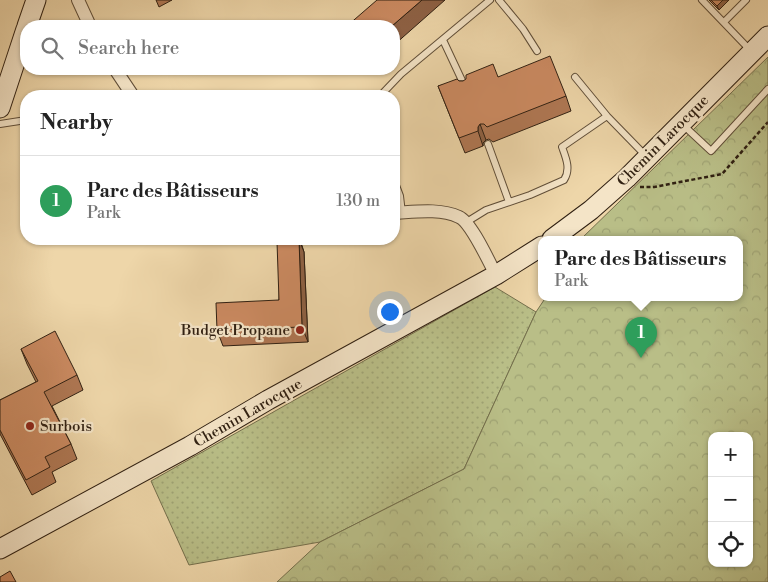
<!DOCTYPE html>
<html lang="en">
<head>
<meta charset="utf-8">
<style>
	:root { --surface:#fff; --page:#f6f6f6; --text:#222; --muted:#767676; --line:#e0e0e0; --accent:#8f2418 }
	body { margin:0; font-family:"Libre Bodoni",serif; background:var(--page); color:var(--text) }
	.controls { position:absolute; right:15px; bottom:15px; display:grid; overflow:hidden; border-radius:10px; box-shadow:0 1px 4px #0004 }
	.controls button { width:45px; height:45px; display:grid; place-items:center; padding:0; border:0; border-bottom:1px solid var(--line); background:var(--surface); color:var(--text); font:25px sans-serif }
	.you { position:absolute; left:389px; top:311px; width:18px; height:18px; margin:-12px; border:4px solid #fff; border-radius:50%; background:#1a73e8; box-shadow:0 0 0 8px #1a73e833 }
	.badge { display:grid; place-items:center; width:32px; height:32px; border-radius:50%; background:var(--accent); color:#fff; font-size:16px; font-weight:700 }
	.pin { position:absolute; translate:-50% -41px; filter:drop-shadow(0 1px 2px #0008) }
	.pin::after { content:''; position:absolute; top:26px; width:18px; height:15px; background:inherit; clip-path:polygon(0 0,100% 0,50% 100%) }
	.popup { position:absolute; left:538px; top:236px; width:205px; height:65px; box-sizing:border-box; display:grid; place-content:center; border-radius:10px; background:var(--surface); filter:drop-shadow(0 1px 4px #0005); font-size:16px; white-space:nowrap; color:var(--muted) }
	.popup b { font-size:19px; color:var(--text) }
	.popup::after { content:''; position:absolute; left:50%; top:100%; margin-left:-10px; border:10px solid transparent; border-top-color:var(--surface) }
	.list { margin:0; padding:0; list-style:none }
	h2 { display:flex; justify-content:space-between; align-items:center; height:65px; margin:0; padding:0 20px; font-size:21px }
	h2 small { font-size:16px; font-weight:400; color:var(--muted) }
	.list li { display:grid; grid-template-columns:32px 1fr auto; gap:15px; align-items:center; box-sizing:border-box; height:90px; padding:0 20px; border-top:1px solid var(--line) }
	.list b { display:block; font-size:19px; white-space:nowrap }
	.list p { margin:0; font-size:16px; white-space:nowrap; color:var(--muted) }
	.list em { font-size:16px; font-style:normal; color:var(--muted) }
	.icon { flex:none; width:28px; height:28px; fill:none; stroke:currentColor; stroke-width:2; stroke-linecap:round; stroke-linejoin:round }
	.map { position:relative; flex:none; width:768px; height:582px; overflow:hidden }
	.search { position:absolute; background:var(--surface); box-shadow:0 1px 4px #0004; left:20px; top:20px; width:380px; height:55px; display:flex; align-items:center; gap:12px; box-sizing:border-box; padding:0 18px; border-radius:20px; color:var(--muted); font-size:19px }
	.panel { position:absolute; background:var(--surface); box-shadow:0 1px 4px #0004; left:20px; top:90px; width:380px; height:155px; border-radius:20px }
	.map>svg:first-child { display:block }
</style>
</head>
<body>
<div class="map">
<svg width="768" height="582" viewBox="0 0 768 582">
	<defs>
		<pattern id="grass-dots" width="8" height="8" patternUnits="userSpaceOnUse" patternTransform="scale(1.25)"><rect width="8" height="8" fill="#b9be87"/><path d="M2 2h.1M6 6h.1" fill="none" stroke="#9fa374" stroke-width="1.8" stroke-linecap="round"/></pattern>
		<pattern id="forest-crowns" width="20" height="18" patternUnits="userSpaceOnUse" patternTransform="scale(1.25)"><rect width="20" height="18" fill="#b9be87"/><path d="M2 6a3 3 0 1 1 6 0M12 15a3 3 0 1 1 6 0" fill="none" stroke="#9fa374"/></pattern>
	</defs>
	<rect width="100%" height="100%" fill="#eed6a9"/>
	<filter id="stains"><feTurbulence type="fractalNoise" baseFrequency=".004" numOctaves="4"/><feColorMatrix values="0 0 0 0 .2 0 0 0 0 .09 0 0 0 0 .02 0 0 0 .5 -.17"/></filter>
	<radialGradient id="worn" r=".72"><stop offset=".6" stop-color="#630" stop-opacity="0"/><stop offset="1" stop-color="#630" stop-opacity=".3"/></radialGradient>
	<path fill="url(#grass-dots)" stroke="#746f4c" d="M 495,287 L 536,312 L 464,469 L 320,542 L 189,565 L 151,481 Z"/>
	<path fill="url(#forest-crowns)" stroke="#746f4c" fill-rule="evenodd" d="M 768,57 L 768,582 L 277,582 L 320,542 L 464,469 L 536,312 L 546,297 L 740,297 L 740,239 L 581,239 ZM 712,436 L 749,436 L 749,563 L 712,563 Z"/>
	<g fill="none" stroke-linecap="round" stroke-linejoin="round">
		<g stroke="#604e38" stroke-width="8">
			<path id="service" d="M 499,0 L 523,29 L 537,51
				M 702,0 L 750,50
				M 724,22 L 746,0
				M 443,40 L 466,89
				M 575,77 L 607,116
				M 380,96 L 401,74 L 490,0
				M 0,124 L 26,120
				M 682,124 L 711,151 L 768,89
				M 488,144 L 509,202
				M 394,180 L 400,196 L 402,213
				M 465,223 L 486,210 L 530,195 L 564,180 C 571,169 566,158 562,147 L 607,116 L 645,155"/>
		</g>
		<g stroke="#604e38" stroke-width="14">
			<path id="minor" d="M 78,0 L 90,26
				M 115,69 L 133,96
				M 394,213 C 414,212 440,208 459,217 C 471,222 489,262 496,275"/>
		</g>
		<g stroke="#302012" stroke-width="21">
			<path id="secondary" d="M 27,26 L 36,0
				M 0,108 L 26,29
				M 552,239 L 591,210 L 627,178 L 768,36
				M 0,549 L 190,446 L 268,400 L 496,275 L 542,246"/>
		</g>
		<path stroke="#302012" stroke-width="2.5" stroke-dasharray="4 2.5" stroke-linecap="butt" d="M 640,187 L 654,187 L 722,174 L 768,122"/>
		<use href="#service" stroke="#f4e4c7" stroke-width="6"/>
		<use href="#minor" stroke="#f4e4c7" stroke-width="12"/>
		<use href="#secondary" stroke="#f4e4c7" stroke-width="19"/>
	</g>
	<path fill="#af7753" stroke="#302012" d="M 156,0 L 172,0 L 159,7 Z
		M 709,0 L 729,0 L 719,10 Z
		M 498,77 L 566,96 L 571,111 L 493,142 L 489,139 L 486,140 L 483,143 L 483,146 L 465,153 L 438,86 L 459,81 L 463,81 Z
		M 281,239 L 300,239 L 304,252 L 308,342 L 223,346 L 217,330 L 279,300 Z
		M 21,349 L 77,375 L 83,390 L 52,406 L 71,444 L 77,459 L 52,472 L 56,482 L 32,495 L 0,434 L 0,400 L 36,382 L 27,364 Z"/>
	<path fill="#8e6144" stroke="#302012" d="M 422,0 L 445,0 L 394,45 L 394,26 L 392,26 Z
		M 723,0 L 729,0 L 719,10 L 717,6 Z
		M 480,124 L 486,140 L 483,143 L 483,146 L 478,131 L 478,127 Z
		M 299,239 L 304,252 L 308,342 L 302,327 Z"/>
	<path fill="#cb8a61" stroke="#302012" d="M 377,0 L 422,0 L 392,26 L 347,26 Z
		M 711,0 L 723,0 L 717,6 Z
		M 550,56 L 566,96 L 487,127 L 484,124 L 480,124 L 478,127 L 478,131 L 459,138 L 438,86 L 457,79 L 459,81 L 463,81 L 466,79 L 466,75 L 493,64 L 498,77 Z
		M 281,239 L 299,239 L 302,327 L 217,330 L 216,303 L 279,300 L 277,242 L 281,242 Z
		M 55,331 L 77,375 L 44,392 L 71,444 L 45,457 L 50,467 L 26,480 L 0,430 L 0,400 L 38,381 L 21,349 Z
		M 10,571 L 16,582 L 0,582 L 0,577 Z"/>
	<g fill="#8f2418" stroke="#f4e4c7" stroke-width="2">
		<circle cx="300" cy="330" r="5"/>
		<circle cx="30" cy="426" r="5"/>
	</g>
	<g text-anchor="middle" dominant-baseline="central" stroke-width="4.5" stroke-linejoin="round" paint-order="stroke">
		<g font-size="15" fill="#302012" stroke="#f4e4c7">
			<text transform="translate(663 141) rotate(-45)">Chemin Larocque</text>
			<text transform="translate(248 413) rotate(-30)">Chemin Larocque</text>
		</g>
		<g font-size="15" fill="#302012" stroke="#f4e4c7" text-anchor="end">
			<text x="290" y="330">Budget Propane</text>
			<text x="40" y="426" text-anchor="start">Surbois</text>
		</g>
	</g>
	<rect width="100%" height="100%" filter="url(#stains)"/>
	<rect width="100%" height="100%" fill="url(#worn)"/>
</svg>
<div class="controls">
<button>+</button>
<button>−</button>
<button><svg class="icon" aria-label="locate" viewBox="0 0 24 24"><circle cx="12" cy="12" r="6"/><path d="M12 2v4M12 18v4M2 12h4M18 12h4"/></svg></button>
</div>
<div class="you"></div>
<div class="pin badge" style="left:641px;top:358px;background:#2e9e5b">1</div>
<div class="popup"><b>Parc des Bâtisseurs</b>Park</div>
<div class="search"><svg class="icon" aria-label="search" viewBox="0 0 24 24"><circle cx="10" cy="10" r="6"/><path d="M15 15l6 6"/></svg>Search here</div>
<section class="panel">
<h2>Nearby<small></small></h2>
<ul class="list">
<li><span class="badge" style="background:#2e9e5b">1</span><div><b>Parc des Bâtisseurs</b><p>Park</p></div><em>130 m</em></li>
</ul>
</section>
</div>
</body>
</html>
